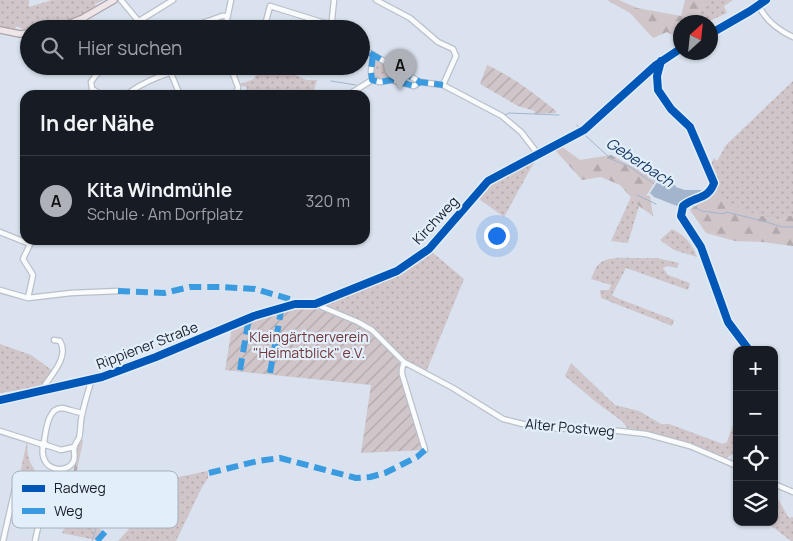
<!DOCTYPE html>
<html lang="de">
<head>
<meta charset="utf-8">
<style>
	:root { --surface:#171b24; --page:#242831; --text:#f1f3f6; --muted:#9ea1a6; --line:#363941; --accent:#aeb2b8 }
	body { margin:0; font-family:Manrope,sans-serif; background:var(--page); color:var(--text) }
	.controls { position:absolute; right:15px; bottom:15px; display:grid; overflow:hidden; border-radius:10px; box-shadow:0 1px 4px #0004 }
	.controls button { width:45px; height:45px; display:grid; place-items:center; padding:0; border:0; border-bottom:1px solid var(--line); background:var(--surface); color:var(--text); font:25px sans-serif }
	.compass { position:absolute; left:673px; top:15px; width:45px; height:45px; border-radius:50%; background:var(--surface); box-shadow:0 1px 4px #0004; rotate:27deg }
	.you { position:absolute; left:496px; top:235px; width:18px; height:18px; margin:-12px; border:4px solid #fff; border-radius:50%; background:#1a73e8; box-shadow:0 0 0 8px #1a73e833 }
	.badge { display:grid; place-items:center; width:32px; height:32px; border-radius:50%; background:var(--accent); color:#111; font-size:16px; font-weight:700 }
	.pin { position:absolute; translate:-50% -41px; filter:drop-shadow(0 1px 2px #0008) }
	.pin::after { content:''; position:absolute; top:26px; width:18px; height:15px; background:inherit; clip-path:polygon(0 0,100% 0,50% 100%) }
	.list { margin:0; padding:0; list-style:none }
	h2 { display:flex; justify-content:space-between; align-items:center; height:65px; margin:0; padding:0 20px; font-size:21px }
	h2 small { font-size:16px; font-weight:400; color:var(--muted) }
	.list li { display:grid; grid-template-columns:32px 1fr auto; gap:15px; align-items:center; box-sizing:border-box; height:90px; padding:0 20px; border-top:1px solid var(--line) }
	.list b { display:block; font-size:19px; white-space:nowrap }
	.list p { margin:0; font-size:16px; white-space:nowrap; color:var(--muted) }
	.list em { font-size:16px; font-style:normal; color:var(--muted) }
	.icon { flex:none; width:28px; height:28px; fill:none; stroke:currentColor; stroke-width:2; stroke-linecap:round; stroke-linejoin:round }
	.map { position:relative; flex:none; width:793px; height:541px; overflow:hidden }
	.search { position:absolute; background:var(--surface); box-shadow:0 1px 4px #0004; left:20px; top:20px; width:350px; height:55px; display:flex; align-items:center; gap:12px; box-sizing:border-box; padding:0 18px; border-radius:28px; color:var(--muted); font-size:19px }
	.panel { position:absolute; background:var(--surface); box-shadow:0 1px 4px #0004; left:20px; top:90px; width:350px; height:155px; border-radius:15px }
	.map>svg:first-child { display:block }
</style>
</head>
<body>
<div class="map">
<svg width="793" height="541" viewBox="0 0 793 541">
	<defs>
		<pattern id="grass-dots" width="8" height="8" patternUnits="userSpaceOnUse" patternTransform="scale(1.25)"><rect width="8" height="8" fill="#d0c5c9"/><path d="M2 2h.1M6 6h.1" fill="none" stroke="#b2a9ac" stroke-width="1.8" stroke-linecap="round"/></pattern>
		<pattern id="forest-firs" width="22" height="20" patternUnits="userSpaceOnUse" patternTransform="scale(1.25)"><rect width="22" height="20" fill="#d0c5c9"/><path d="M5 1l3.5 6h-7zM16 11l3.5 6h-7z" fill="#b2a9ac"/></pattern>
		<pattern id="garden-furrows" width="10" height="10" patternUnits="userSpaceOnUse" patternTransform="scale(1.25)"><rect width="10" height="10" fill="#d0c5c9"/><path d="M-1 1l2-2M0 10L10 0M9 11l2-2" fill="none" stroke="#b2a9ac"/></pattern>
	</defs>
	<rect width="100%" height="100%" fill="#d9e2ee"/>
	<path fill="url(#grass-dots)" d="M 0,0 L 29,0 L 29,7 L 52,0 L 104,0 L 95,4 L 96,7 C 76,22 53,29 29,29 L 29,30 L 24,30 L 17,26 L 14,30 L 0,27 Z
		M 703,0 L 733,0 L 724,6 L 727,13 L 707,22 L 694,22 L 694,16 L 704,8 Z
		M 374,59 L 408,77 L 406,82 L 395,78 L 375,79 C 371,74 373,65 374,59 Z
		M 259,66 L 268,66 L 289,72 L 306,80 L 317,80 L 313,94 L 317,95 L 242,95 L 240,89 L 245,93 L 247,87 L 242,86 L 240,84 L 254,79 Z
		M 793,81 L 793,216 L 787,216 L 781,221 L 743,211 L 714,192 L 718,182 L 710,166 L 714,158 L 717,161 L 726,145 Z
		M 541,154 L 532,166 L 504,217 L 475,196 L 489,182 Z
		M 631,197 L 639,206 L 628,243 L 611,241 Z
		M 672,229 C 684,235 692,243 697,257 L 674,250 L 660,240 Z
		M 432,252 L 464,279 L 426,372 L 406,361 L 378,332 L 366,323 L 326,307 L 326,304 L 328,302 L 371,284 L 379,282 Z
		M 634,258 L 657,258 L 679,263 L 677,268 L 668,266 L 663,268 L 668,275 L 690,283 L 688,290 L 626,268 L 612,295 L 617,298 L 674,320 L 672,326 L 601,298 L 600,290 L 609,290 L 611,285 L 591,279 C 593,275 595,268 598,265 C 606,256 623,258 634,258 Z
		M 0,344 L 31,355 L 53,371 L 39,387 L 0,393 Z
		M 571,363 L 615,405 L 639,411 L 661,424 L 669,424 L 723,444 L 727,442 L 737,413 L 737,437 L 733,454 L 726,458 C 694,444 663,433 627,428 L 623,422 L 596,402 L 565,376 Z
		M 27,441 L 28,441 C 25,456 32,472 45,478 L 53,468 L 62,470 L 61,482 L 74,483 L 72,490 L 63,501 L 50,489 L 18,483 Z
		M 208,471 L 208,478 L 202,487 L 176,541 L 118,541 L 129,529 L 114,518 C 140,483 168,479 208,471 Z
		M 774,492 L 789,518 L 793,517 L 793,541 L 791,541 L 766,522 L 774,522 Z
		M 65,502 L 74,516 L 92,532 L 99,528 L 103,532 L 96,540 L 62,533 L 68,520 L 60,518 Z"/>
	<path fill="url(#forest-firs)" d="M 607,0 L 619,0 L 637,8 L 681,16 L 685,0 L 703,0 L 704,8 L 694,16 L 694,22 L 680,22 L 680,34 L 676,37 L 667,32 L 653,38 L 630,13 Z
		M 561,146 L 580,160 L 611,155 L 633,167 L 658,177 L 646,196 L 650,196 L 653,216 L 639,206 L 620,185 L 601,177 L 582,180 L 556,151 Z
		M 714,192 L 744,211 L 781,221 L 787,216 L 793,216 L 793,246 L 762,242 L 735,241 L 706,233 L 690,210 Z
		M 81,440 L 83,441 C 80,459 72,482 77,500 C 80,511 92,521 99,528 L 92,532 L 74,516 L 63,501 L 71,490 L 74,483 L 72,483 L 77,447 Z"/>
	<path fill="url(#garden-furrows)" d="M 487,65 C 513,77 534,93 556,111 L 556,113 L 534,114 L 535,111 L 518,106 L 480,84 Z
		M 301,307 C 334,308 380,333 399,362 C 402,366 400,374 401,380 C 408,404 416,427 423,450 L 361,453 L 371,385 L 225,370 L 232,327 Z"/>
	<path fill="#a2b5cd" d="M 658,181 L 675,185 L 676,187 L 685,190 L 701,190 L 702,195 L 699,198 L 677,206 L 654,197 L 650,193 Z"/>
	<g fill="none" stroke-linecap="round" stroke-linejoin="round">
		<path stroke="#a2b5cd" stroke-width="1" d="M 331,81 L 356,85
			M 505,115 L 509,113 L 559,115
			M 577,125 L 579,128
			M 586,136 L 611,159 L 630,167 L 654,184
			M 637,195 L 656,204
			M 692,206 L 702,211 L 724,214 L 726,212 L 763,221 L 782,227 L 793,227
			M 24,471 L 39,482
			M 42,483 L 72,497 L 96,529 L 92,541"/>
		<g stroke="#b9c0ca" stroke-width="7">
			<path id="minor" d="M 121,0 L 145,29
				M 376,0 L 410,18 L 438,42 L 453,49 L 456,56 L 443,85
				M 759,6 C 766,21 778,30 793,37
				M 139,21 L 173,0
				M 83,29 L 86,24 L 83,18
				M 186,29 L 222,16 L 227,16
				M 225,29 L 231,0
				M 264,29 L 270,6 L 331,25
				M 331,29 L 334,0
				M 710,34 L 750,11 L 766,0
				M 370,53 L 420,82 L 443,85 L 502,116 L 521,132 L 538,154
				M 661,62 L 657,76 L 658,90 L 671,109 L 690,127 L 705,163
				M 86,66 L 96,75
				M 168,66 L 180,95
				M 324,66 L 330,68 L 332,66
				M 372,80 L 380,82 L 392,80 L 414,86 L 420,82
				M 372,80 L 371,71 L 373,55
				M 102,95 L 92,89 L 91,82 L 96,75 L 106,66
				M 126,95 C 145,80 168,73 191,66
				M 206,95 L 230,95 L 237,92 L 238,87 L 230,66
				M 348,95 L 372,80
				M 25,191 L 25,192
				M 0,232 L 30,244
				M 0,290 L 28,298 L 71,293 L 118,291
				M 28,298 L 33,275 L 23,259 L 32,240
				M 315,304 L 397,271 L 429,249 L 488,181 L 584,130 L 656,65 L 680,49
				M 404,362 L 402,369 L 402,374 L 425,450
				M 45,391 L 45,385 C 53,373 69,356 60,341 L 54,340
				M 0,400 L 102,377 L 156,357 L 254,316 L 295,304 L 315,304 L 358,322 L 372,330 L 404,362 L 453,388 L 503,419 L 527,425 L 545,428 L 610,430 L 646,434 L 690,446 L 737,466
				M 0,431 L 41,444
				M 44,442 L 41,444 L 43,447 L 46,445 L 44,442 C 46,432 47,408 62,408 C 68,409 76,412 82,413
				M 46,445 L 61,450 L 74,447
				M 43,447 C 39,472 69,475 74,460 C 75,456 74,453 74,449 C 74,445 77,442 79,438 C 81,431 80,422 82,415 C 84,405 87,395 90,385 L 89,380
				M 774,484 L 793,492
				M 3,541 L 16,484
				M 35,541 L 42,509"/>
		</g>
		<g stroke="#ada3a9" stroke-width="8">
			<path id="major" d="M 55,29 L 83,18 L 114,0
				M 0,30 L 20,34 L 29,33"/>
		</g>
		<use href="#minor" stroke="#f9fbfc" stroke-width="4.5"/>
		<use href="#major" stroke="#eee6e8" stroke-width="5.5"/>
		<path stroke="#3b9be0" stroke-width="6" stroke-dasharray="12 6" stroke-linecap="butt" d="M 370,53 L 420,82 L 443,85
			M 373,55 L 371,71 L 372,80 L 380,82 L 392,80 L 414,86 L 420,82
			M 118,291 L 164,293 L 190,287 L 221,287 L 255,289 L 293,300 L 297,302
			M 240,370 L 249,318
			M 270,373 L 281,311
			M 209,473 L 258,461 L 280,458 L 356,478 L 370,477 L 385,473 L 417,457 L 425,450
			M 97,541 L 105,532"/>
		<g stroke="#e3eefb" stroke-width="11">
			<path id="cycleway" d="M 710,34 L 750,11 L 766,0
				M 661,61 L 657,76 L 658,90 L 671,109 L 690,127 L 714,183 C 708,200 695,196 683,206 L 681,216 L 701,247 L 728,322 L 749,350
				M 0,400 L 102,377 L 156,357 L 254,316 L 295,304 L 315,304 L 397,271 L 429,249 L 488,181 L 584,130 L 656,65 L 680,49"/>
		</g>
		<use href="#cycleway" stroke="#0057b8" stroke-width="8"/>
	</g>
	<g text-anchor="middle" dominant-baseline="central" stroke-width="4.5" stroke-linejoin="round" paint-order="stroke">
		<g font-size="14" fill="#171e26" stroke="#e3eefb">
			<text transform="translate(435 220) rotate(-47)">Kirchweg</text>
			<text transform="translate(147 345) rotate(-21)">Rippiener Straße</text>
			<text transform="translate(570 427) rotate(5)">Alter Postweg</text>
		</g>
		<g font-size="14" fill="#713939" stroke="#e3eefb">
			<text x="309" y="336">Kleingärtnerverein<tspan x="309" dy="16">"Heimatblick" e.V.</tspan></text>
		</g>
		<g font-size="15" font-style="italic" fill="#193b62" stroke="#e3eefb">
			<text transform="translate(640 162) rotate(33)">Geberbach</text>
		</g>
	</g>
	<rect x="12" y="471" width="166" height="57" rx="8" fill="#e3eefb" stroke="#a6b0bb" stroke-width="1"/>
	<rect x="22" y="485" width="23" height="7" fill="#0057b8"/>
	<rect x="22" y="508" width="23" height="6" fill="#3b9be0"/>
	<g font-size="14" fill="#171e26">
		<text x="54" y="493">Radweg</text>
		<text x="54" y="516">Weg</text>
	</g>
</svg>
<div class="controls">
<button>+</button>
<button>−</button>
<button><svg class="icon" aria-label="locate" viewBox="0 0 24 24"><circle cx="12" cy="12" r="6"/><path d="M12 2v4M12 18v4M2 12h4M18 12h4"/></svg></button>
<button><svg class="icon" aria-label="layers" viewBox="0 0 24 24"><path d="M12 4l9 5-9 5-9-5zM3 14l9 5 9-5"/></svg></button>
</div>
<svg class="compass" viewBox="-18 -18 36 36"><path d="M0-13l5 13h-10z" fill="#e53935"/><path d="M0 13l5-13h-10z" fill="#9ea1a6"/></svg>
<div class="you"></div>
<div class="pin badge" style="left:400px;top:90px">A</div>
<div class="search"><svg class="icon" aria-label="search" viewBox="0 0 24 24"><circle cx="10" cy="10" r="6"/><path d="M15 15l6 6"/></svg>Hier suchen</div>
<section class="panel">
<h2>In der Nähe<small></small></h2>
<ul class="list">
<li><span class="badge">A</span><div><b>Kita Windmühle</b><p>Schule · Am Dorfplatz</p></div><em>320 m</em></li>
</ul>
</section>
</div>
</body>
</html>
